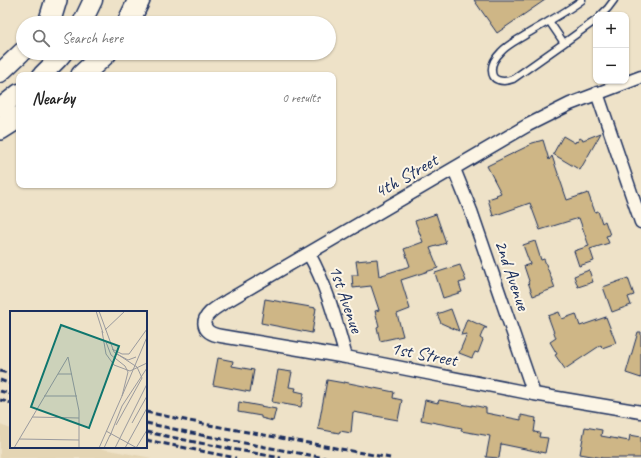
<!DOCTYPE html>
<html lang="en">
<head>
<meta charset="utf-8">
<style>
	:root { --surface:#fff; --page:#f6f6f6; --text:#222; --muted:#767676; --line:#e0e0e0 }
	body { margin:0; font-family:Caveat,sans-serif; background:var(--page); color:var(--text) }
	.controls { position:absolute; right:12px; top:12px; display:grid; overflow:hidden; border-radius:8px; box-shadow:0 1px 3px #0004 }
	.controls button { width:36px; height:36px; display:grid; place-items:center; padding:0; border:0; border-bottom:1px solid var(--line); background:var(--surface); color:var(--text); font:20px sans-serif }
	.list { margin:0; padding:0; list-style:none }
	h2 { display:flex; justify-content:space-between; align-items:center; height:52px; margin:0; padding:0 16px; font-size:17px }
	h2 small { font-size:13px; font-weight:400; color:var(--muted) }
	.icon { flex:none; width:22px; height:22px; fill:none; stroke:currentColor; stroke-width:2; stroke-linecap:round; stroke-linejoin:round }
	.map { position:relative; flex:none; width:641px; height:458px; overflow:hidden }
	.search { position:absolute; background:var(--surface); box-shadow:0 1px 3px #0004; left:16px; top:16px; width:320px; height:44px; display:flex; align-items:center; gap:10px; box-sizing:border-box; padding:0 14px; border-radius:22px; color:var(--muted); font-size:15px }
	.panel { position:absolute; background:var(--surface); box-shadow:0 1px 3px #0004; left:16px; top:72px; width:320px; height:116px; border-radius:8px }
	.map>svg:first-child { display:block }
</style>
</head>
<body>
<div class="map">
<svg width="641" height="458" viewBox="0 0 641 458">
	<rect width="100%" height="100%" fill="#eee2c8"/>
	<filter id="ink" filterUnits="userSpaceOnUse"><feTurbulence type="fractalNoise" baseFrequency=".025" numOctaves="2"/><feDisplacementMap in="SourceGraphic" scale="8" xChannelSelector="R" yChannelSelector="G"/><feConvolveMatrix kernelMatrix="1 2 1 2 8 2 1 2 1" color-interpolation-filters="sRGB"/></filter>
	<g filter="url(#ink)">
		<path fill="#e4d5b4" d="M 0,425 L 11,429 L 11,447 L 92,447 L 152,458 L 0,458 Z"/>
		<path fill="#ceb686" stroke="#1b2f5e" d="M 474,0 L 545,0 L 497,33 Z
			M 601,133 L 580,170 L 553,154 L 563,136 L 575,143 L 576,141 L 577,142 L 580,138 L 583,140 Z
			M 543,140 L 549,160 L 552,156 L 567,200 L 588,193 L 595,212 L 598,211 L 602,223 L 605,221 L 610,235 L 606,236 L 609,243 L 590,249 L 594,261 L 579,266 L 574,251 L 589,246 L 579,218 L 540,230 L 530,203 L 493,216 L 488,199 L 497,196 L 496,195 L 501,193 L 487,166 L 530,145 L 529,144 Z
			M 436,214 L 446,243 L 430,248 L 438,268 L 401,280 L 410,309 L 397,314 L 403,336 L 380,341 L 377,327 L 379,326 L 375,311 L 379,310 L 371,286 L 353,288 L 352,275 L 358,275 L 356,261 L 377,259 L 379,276 L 410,266 L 404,249 L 423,242 L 415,221 Z
			M 535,241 L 541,260 L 544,259 L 555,288 L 533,296 L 528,282 L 529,281 L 524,266 L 530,264 L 523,245 Z
			M 460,265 L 466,281 L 459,283 L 462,292 L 443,298 L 435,273 Z
			M 589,270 L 593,282 L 578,287 L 574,276 Z
			M 628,278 L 634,295 L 628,297 L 631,305 L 612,312 L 603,287 Z
			M 265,299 L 316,308 L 312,333 L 261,323 Z
			M 451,309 L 459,331 L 441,323 L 437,314 Z
			M 559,312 L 562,319 L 576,314 L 580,326 L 606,317 L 616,343 L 602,348 L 601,345 L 565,369 L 555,355 L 557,354 L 550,342 L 556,338 L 548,316 Z
			M 467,319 L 487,328 L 484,328 L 480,338 L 483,340 L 478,353 L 475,352 L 472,358 L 459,353 L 467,334 L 461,335 Z
			M 638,332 L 641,332 L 641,378 L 626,373 Z
			M 218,358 L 233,361 L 232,366 L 254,370 L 250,392 L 213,385 Z
			M 278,370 L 292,372 L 289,387 L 296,388 L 295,391 L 304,393 L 301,407 L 272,402 Z
			M 327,380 L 344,383 L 344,382 L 394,392 L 393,398 L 402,400 L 398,420 L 353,412 L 351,433 L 340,431 L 339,433 L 318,429 Z
			M 425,400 L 438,403 L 439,400 L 472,406 L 472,405 L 486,408 L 486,413 L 521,420 L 521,415 L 536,418 L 534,432 L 540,433 L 539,437 L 548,438 L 545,453 L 501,444 L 499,458 L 486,457 L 490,436 L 461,431 L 462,428 L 421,420 Z
			M 239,402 L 276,409 L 273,421 L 261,418 L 261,416 L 238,412 Z
			M 585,427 L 602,430 L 601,436 L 629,441 L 630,435 L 641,437 L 641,458 L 603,458 L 580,454 Z"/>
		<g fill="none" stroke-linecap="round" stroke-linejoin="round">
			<g stroke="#1b2f5e" stroke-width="9">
				<path id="service" d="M 582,0 C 565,13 545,23 527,34 C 518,40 508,44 501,52 C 496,57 491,63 492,71 C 492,75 494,79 498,80 C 504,82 508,81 513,79 L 564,43 L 596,20
					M 601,15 L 608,8 L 614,0
					M 549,21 L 564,43"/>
			</g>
			<g stroke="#1b2f5e" stroke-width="15">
				<path id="minor" d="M 641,77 L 570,104 L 528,125 L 227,301 C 219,306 201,315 205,326 C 207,333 214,335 221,336 L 346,357 L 534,394 L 641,412
					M 597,93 L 641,222
					M 454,169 L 471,211 L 534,394
					M 309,254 C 327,286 336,322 346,357"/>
			</g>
			<g stroke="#1b2f5e" stroke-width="21">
				<path id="primary" d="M 82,23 L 93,0
					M 0,73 L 23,51
					M 42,75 L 58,59 L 63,53
					M 0,108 L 19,93"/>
			</g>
			<g stroke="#1b2f5e" stroke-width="24">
				<path id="motorway" d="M 49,23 L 56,0
					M 128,23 L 139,0
					M 82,75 L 106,53
					M 0,129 L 19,117"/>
			</g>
			<use href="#service" stroke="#fcf5e5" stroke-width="6"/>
			<use href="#minor" stroke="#fcf5e5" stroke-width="12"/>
			<use href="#primary" stroke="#fcf5e5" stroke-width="18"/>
			<use href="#motorway" stroke="#fcf5e5" stroke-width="21"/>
			<path stroke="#1b2f5e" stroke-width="3" stroke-dasharray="6 3" stroke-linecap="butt" d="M 0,371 L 11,374
				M 0,380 L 11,384
				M 0,391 L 11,394
				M 0,400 L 11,403
				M 146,412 L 204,424 L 390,458
				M 146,423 L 201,435 L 325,458
				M 146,432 L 200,443 L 281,458
				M 146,440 L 236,458"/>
		</g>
	</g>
	<g text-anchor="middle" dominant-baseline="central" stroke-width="4" stroke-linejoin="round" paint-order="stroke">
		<g font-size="19" fill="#1b2f5e" stroke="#fcf5e5">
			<text transform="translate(406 176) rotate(-30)">4th Street</text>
			<text transform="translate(512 275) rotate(71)">2nd Avenue</text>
			<text transform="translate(346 299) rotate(71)">1st Avenue</text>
			<text transform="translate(424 354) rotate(11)">1st Street</text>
		</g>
	</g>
	<g transform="translate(10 311)">
		<rect width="137" height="137" fill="#eee2c8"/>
		<path fill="none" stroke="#9a9a9e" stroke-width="1" d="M 86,0 L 93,22M 89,0 L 104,41 L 127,56 L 132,67 L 106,114M 95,19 L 115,0M 92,20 L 96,43 L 104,54 L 120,60 L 137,52M 102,38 L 112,43 L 119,43 L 137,18M 107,43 L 118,49 L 126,46M 48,63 L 62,63M 34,85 L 67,85M 112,85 L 137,26M 22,106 L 69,107M 122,112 L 137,85M 96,120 L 127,137M 100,125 L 112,95 L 137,57M 9,128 L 69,129M 4,137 L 58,46 L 69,100 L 69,137M 89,137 L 112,85 L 118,61 L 115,55 L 101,44 L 96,31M 94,137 L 100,124M 105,137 L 137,73M 115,137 L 137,97M 126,137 L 137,119"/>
		<path fill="#0f766e" fill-opacity="0.15" stroke="#0f766e" stroke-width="2" d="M 51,14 L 109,35 L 79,117 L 21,96 Z"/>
		<rect width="137" height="137" fill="none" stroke="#1b2f5e" stroke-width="2"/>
	</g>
</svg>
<div class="controls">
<button>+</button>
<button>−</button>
</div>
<div class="search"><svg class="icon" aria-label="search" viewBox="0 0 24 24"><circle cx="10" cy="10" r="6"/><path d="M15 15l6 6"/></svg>Search here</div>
<section class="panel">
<h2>Nearby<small>0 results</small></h2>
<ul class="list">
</ul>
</section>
</div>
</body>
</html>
